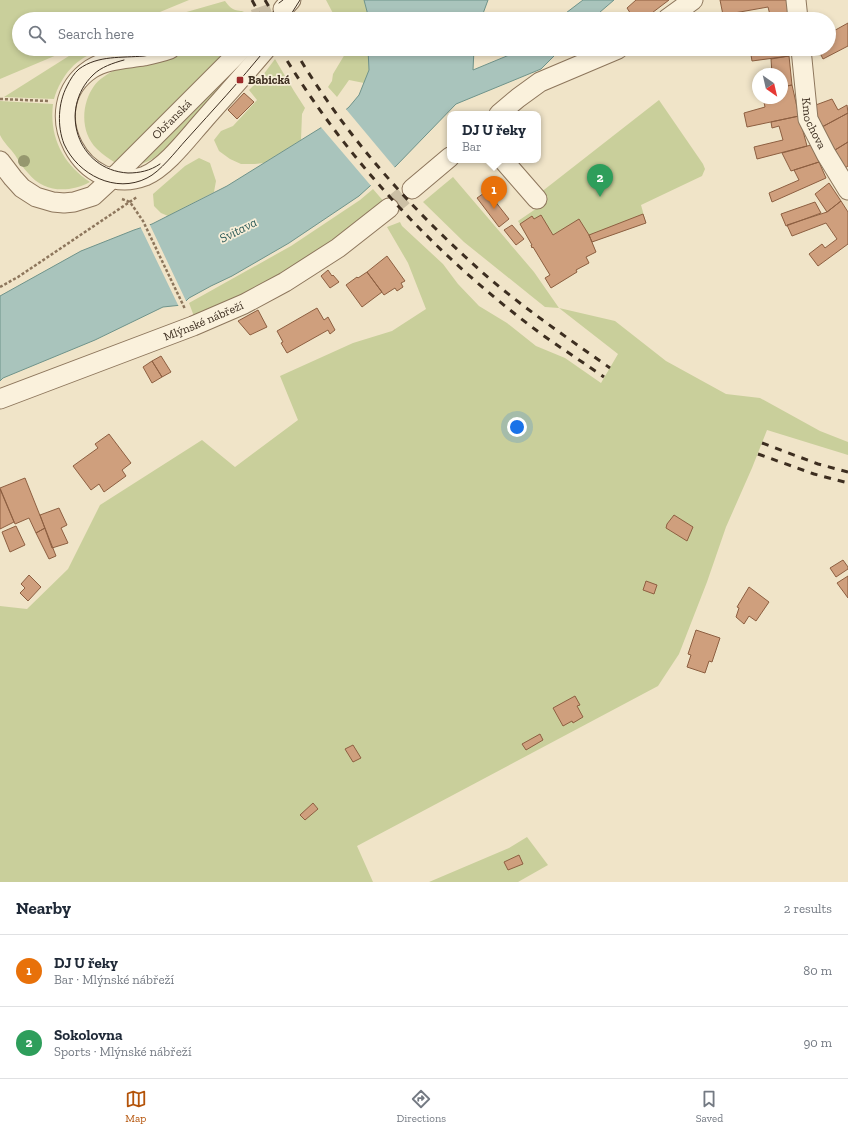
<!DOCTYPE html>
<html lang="en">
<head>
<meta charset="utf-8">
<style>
	:root { --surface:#fff; --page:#f2f2f3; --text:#1f2937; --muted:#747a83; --line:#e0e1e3; --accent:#b45309 }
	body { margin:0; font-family:"Zilla Slab",serif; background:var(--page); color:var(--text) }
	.compass { position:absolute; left:752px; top:68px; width:36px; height:36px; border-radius:50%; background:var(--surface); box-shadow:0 2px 6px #0003; rotate:146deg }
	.you { position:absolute; left:517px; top:427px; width:14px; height:14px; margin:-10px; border:3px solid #fff; border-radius:50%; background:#1a73e8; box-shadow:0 0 0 6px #1a73e833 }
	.badge { display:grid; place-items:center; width:26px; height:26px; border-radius:50%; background:var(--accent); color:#fff; font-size:13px; font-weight:700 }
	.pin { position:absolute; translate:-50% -33px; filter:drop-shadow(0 1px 2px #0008) }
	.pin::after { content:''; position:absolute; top:21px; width:14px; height:12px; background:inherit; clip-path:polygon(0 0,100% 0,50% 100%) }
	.popup { position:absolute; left:447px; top:111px; width:94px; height:52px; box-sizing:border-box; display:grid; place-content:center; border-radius:8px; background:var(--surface); filter:drop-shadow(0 1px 3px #0005); font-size:13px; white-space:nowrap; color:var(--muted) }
	.popup b { font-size:15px; color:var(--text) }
	.popup::after { content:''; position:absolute; left:50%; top:100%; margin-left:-8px; border:8px solid transparent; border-top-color:var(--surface) }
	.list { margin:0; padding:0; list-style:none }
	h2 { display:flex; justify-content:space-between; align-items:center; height:52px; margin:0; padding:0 16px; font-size:17px }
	h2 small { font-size:13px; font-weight:400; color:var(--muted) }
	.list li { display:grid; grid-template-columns:26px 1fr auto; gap:12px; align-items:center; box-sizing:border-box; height:72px; padding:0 16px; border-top:1px solid var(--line) }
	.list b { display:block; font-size:15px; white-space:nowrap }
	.list p { margin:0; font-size:13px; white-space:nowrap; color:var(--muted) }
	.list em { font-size:13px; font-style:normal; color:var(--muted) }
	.icon { flex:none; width:22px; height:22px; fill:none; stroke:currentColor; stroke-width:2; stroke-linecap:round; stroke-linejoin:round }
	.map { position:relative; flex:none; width:848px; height:882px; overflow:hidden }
	.search { position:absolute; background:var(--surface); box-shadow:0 2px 6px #0003; left:12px; right:12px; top:12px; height:44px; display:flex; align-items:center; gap:10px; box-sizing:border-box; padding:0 14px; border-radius:22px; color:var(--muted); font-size:15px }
	.sheet { height:196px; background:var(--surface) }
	nav { display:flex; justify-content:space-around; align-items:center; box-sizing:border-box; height:56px; border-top:1px solid var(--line); background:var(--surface); font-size:11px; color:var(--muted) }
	nav a { display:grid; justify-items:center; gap:2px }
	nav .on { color:var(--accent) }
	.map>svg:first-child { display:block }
</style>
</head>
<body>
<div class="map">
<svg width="848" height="882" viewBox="0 0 848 882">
	<rect width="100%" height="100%" fill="#f0e4c8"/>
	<path fill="#c9cf9b" d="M 0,0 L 189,0 L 143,19 L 19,19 L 19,49 L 71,49 L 0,79 Z
		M 326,0 L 364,0 L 369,19 L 336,19 Z
		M 225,1 C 231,9 234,11 244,11 L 227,19 L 158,19 L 176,15 Z
		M 80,49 L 128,49 C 119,49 109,49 100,51 C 76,57 61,76 54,99 L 4,97 Z
		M 190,49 L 231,49 L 117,164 C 110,159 103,155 97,149 C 80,133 81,104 94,86 C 99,79 106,75 113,71 Z
		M 255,49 L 175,140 C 164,151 156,159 141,164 Z
		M 348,49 L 368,49 L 369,70 L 364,83 L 349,80 L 337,97 L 328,87 L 332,81 L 333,74 Z
		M 275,59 L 294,91 L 305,108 L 302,114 L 301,140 L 264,163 L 255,164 L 241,164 L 230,159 L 219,151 L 214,140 L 221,131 L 233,126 L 257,100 L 249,90 L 260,79 Z
		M 659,100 L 703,164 L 705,169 L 702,176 L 641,205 L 646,223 L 592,242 L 596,252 L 586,257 L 589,263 L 576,270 L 577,272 L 551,288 L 550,275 L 533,247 L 532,248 L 531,245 L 532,245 L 518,221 L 546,202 L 540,193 Z
		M 0,101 L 53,104 C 49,137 63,164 90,182 C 69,193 44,193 28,173 C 23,168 19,161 15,155 C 11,149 3,142 0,135 C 0,130 0,108 0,101 Z
		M 199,158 L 210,163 L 216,181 L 214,192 L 168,216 L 161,213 L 154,206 L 153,194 L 185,166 Z
		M 453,177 L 534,272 L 559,308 L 615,321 L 666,361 L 726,394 L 760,398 L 820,431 L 848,442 L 848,455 L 767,430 L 752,468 L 726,527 L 707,582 L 679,654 L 658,686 L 357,846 L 373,882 L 0,882 L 0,606 L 27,609 L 68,569 L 100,505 L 202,440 L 235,467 L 298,420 L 280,376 L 353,343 L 392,331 L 426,309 L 408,263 L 387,227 L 400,222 L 402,226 L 443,264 L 458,284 L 479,306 L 507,323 L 536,346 L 565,358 L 601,383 L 618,354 L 559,308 L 545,307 L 530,295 L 464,242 L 423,202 Z
		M 373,189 L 385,203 L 302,267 L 195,319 L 189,303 L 291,246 L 360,200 Z
		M 527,837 L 548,865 L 518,882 L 429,882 L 509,848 Z"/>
	<path fill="#a9c4bc" stroke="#6f938a" d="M 364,0 L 488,0 L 481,19 L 369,19 Z
		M 583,0 L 614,0 L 592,19 L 558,19 Z
		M 368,49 L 474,49 L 473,70 L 514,53 L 519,49 L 561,49 L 541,69 L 456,104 L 395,167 L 381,176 L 359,196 L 289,243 L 232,276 L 211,286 L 189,298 L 182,305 L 163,307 L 95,340 L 3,378 L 0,381 L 0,296 L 81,251 L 134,230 L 152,224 L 227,186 L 335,119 L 349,107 L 359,95 L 369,70 Z"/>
	<path fill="#f0e4c8" d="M 345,108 L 396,169 L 382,178 L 372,187 L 320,126 L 333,117 Z
		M 149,223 L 187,303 L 180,307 L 179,307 L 140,226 Z"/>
	<path fill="#cf9f7d" stroke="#8d5f41" d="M 636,0 L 669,0 L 644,19 L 634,19 L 627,8 Z
		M 720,0 L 787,0 L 791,19 L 771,19 L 768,7 L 723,15 Z
		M 848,23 L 848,46 L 823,59 L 818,49 L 829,49 L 829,31 L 830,33 Z
		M 750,49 L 790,49 L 789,56 L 752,61 Z
		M 789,56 L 792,85 L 782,87 L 782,74 L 772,74 L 771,59 Z
		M 792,85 L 799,116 L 747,127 L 744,113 L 765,107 L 763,98 L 782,98 L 782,87 Z
		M 244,93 L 254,102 L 237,119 L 228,110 Z
		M 832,99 L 838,110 L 847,105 L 848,113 L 822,127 L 813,106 Z
		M 848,113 L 848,142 L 835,150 L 822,127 Z
		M 799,116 L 807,146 L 757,159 L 754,147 L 783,140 L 779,126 L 772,128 L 771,122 Z
		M 848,142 L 848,166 L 845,168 L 835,150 Z
		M 811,145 L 819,162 L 791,171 L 782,153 Z
		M 819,162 L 826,178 L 772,202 L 769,193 L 799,180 L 794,170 Z
		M 829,183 L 841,201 L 827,212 L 815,194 Z
		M 487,191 L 509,219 L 499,227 L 477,198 Z
		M 841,201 L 848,212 L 848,244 L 818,266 L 809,254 L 822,244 L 825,248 L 837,239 L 826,223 L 792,236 L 787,225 L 827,212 Z
		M 815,202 L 821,213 L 786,226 L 781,214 Z
		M 643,214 L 646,223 L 592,242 L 589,235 Z
		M 541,215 L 553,235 L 579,219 L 589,235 L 596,252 L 586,257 L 589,263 L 576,270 L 577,272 L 551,288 L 545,278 L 550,275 L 533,247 L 532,248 L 531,245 L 532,245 L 520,224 L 532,216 L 534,219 Z
		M 512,225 L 524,239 L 516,245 L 504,230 Z
		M 387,256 L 405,281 L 401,283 L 403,287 L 397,291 L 395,288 L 384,295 L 367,272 Z
		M 328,270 L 332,276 L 333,275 L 339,282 L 330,288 L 321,276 Z
		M 367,272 L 382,292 L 362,307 L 346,285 L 357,277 L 358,278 Z
		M 317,308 L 324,320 L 328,317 L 335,330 L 330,334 L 328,330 L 287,353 L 281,343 L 283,342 L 277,331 Z
		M 258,310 L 267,327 L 250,335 L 238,321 Z
		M 161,356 L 171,372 L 162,377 L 152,361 Z
		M 152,361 L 162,377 L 152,383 L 143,367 Z
		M 109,434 L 131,463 L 122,470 L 126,476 L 104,492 L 99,484 L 91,490 L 73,466 L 98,448 L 95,444 Z
		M 25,478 L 45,528 L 36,533 L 29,518 L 15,524 L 0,488 Z
		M 0,489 L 14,522 L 0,529 Z
		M 59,508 L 67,525 L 61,528 L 68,543 L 52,548 L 40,515 Z
		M 674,515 L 693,527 L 687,541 L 666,528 L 667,524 Z
		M 16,526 L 25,545 L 10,552 L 2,532 Z
		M 45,528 L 56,556 L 49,559 L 36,533 Z
		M 843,560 L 848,567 L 848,569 L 836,577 L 830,568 Z
		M 29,575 L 41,587 L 28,601 L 20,593 L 25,588 L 21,584 Z
		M 848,576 L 848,598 L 837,583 Z
		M 646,581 L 657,585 L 654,594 L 643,590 Z
		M 749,587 L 769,602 L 756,621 L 749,616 L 744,624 L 736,617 L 739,608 L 737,607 Z
		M 696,630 L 720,638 L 712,662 L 709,661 L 705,673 L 687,667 L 691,655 L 688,654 Z
		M 575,696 L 580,705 L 577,706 L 583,717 L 573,723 L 572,721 L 563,726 L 553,708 Z
		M 540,734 L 543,740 L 526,750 L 522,744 Z
		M 353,745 L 361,758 L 353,762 L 345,749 Z
		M 313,803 L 318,809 L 305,820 L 300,815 Z
		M 519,855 L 523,864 L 508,870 L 504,862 Z"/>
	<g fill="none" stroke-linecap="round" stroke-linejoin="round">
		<path stroke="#ccc0a6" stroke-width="19" stroke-dasharray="19 10" stroke-linecap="butt" d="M 254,19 L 283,9
			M 389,208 L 412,189"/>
		<g stroke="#8d765c" stroke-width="21">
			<g id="minor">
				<path d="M 796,0 L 798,19"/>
				<path d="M 283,9 L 291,0"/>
				<path d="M 667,19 L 693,0"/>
				<path d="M 170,49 C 161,52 153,54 144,56 C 126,59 106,59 91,69 C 33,108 83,200 145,176 C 166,167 187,139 202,122 C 223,98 245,74 266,49"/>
				<path id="s1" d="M 801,49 L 808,119 L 826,154 L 848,190"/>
				<path d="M 499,114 L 518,98 L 540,82 L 618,49"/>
				<path d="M 503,160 L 537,199"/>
				<path id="s2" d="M 0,161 L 13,178 L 22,188 L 36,197 L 53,202 L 64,203 L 74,202 L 93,196 L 119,172 L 242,49"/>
				<path d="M 412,189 L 450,157"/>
				<path id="s3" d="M 0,399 L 193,326 L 244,304 L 285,282 L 338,248 L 389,208"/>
			</g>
		</g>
		<path stroke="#8d765c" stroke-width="2.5" stroke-dasharray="3 2" stroke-linecap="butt" d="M 235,19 L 246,13
			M 0,99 L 49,101
			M 122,199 L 130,202 L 143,221 L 185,309
			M 0,287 L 18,277 L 137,197"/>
		<use href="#minor" stroke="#faf1dc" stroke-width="19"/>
		<path stroke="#3d2e20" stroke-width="1" d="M 279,3 L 283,0
			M 288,19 L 300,0
			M 170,49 C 162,52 152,55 144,56 C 122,58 98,55 79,69 C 74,73 70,80 67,86 C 58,103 57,126 64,144 C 78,175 116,194 147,178 C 160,172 176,151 186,140 C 213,110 240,81 266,49
			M 124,60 C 113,63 101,67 93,75 C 58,109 77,170 128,173 C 139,173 150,171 160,164"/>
		<path stroke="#3d2e20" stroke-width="3" stroke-dasharray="7 7" stroke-linecap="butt" d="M 252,0 L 262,19
			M 265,0 L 276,19
			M 280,49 C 347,161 439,259 544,336 C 564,350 584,363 604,377
			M 294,49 C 345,136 414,213 490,279 C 528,311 569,339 610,368
			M 762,443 L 818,464 L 848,472
			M 758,454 L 814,474 L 848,483"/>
	</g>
	<circle fill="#96986f" cx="24" cy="161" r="6"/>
	<rect fill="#9e2a2b" stroke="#f7eed8" stroke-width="1.5" x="236" y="76" width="8" height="8" rx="2"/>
	<g text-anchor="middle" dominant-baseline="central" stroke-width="3.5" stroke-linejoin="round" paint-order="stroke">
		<g font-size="12" font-weight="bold" fill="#3d2e20" stroke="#f7eed8" text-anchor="start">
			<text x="248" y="80">Babická</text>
		</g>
		<g font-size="12" fill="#3d2e20" stroke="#f7eed8">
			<text stroke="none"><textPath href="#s2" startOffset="220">Obřanská</textPath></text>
			<text stroke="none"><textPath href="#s1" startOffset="76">Kmochova</textPath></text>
			<text stroke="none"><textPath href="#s3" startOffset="218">Mlýnské nábřeží</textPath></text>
		</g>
		<g font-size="13" font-style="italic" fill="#2f5d5a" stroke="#f7eed8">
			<text transform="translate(238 230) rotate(-27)">Svitava</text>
		</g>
	</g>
</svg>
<svg class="compass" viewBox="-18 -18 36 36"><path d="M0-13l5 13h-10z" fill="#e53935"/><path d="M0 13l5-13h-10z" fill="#747a83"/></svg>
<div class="you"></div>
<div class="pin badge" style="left:494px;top:209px;background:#e8710a">1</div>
<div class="popup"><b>DJ U řeky</b>Bar</div>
<div class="pin badge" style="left:600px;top:197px;background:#2e9e5b">2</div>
<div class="search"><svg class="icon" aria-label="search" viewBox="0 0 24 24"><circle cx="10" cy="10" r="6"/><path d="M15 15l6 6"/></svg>Search here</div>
</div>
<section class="sheet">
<h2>Nearby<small>2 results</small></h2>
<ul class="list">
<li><span class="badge" style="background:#e8710a">1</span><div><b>DJ U řeky</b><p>Bar · Mlýnské nábřeží</p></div><em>80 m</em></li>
<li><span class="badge" style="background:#2e9e5b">2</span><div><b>Sokolovna</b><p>Sports · Mlýnské nábřeží</p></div><em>90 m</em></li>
</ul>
</section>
<nav>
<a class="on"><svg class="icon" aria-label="map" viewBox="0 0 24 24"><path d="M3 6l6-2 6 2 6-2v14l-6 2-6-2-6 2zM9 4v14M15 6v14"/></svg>Map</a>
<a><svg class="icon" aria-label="directions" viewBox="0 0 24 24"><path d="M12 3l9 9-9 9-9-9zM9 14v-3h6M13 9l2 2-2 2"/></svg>Directions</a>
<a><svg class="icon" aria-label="saved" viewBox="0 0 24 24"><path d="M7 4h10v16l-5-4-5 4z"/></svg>Saved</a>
</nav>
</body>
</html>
